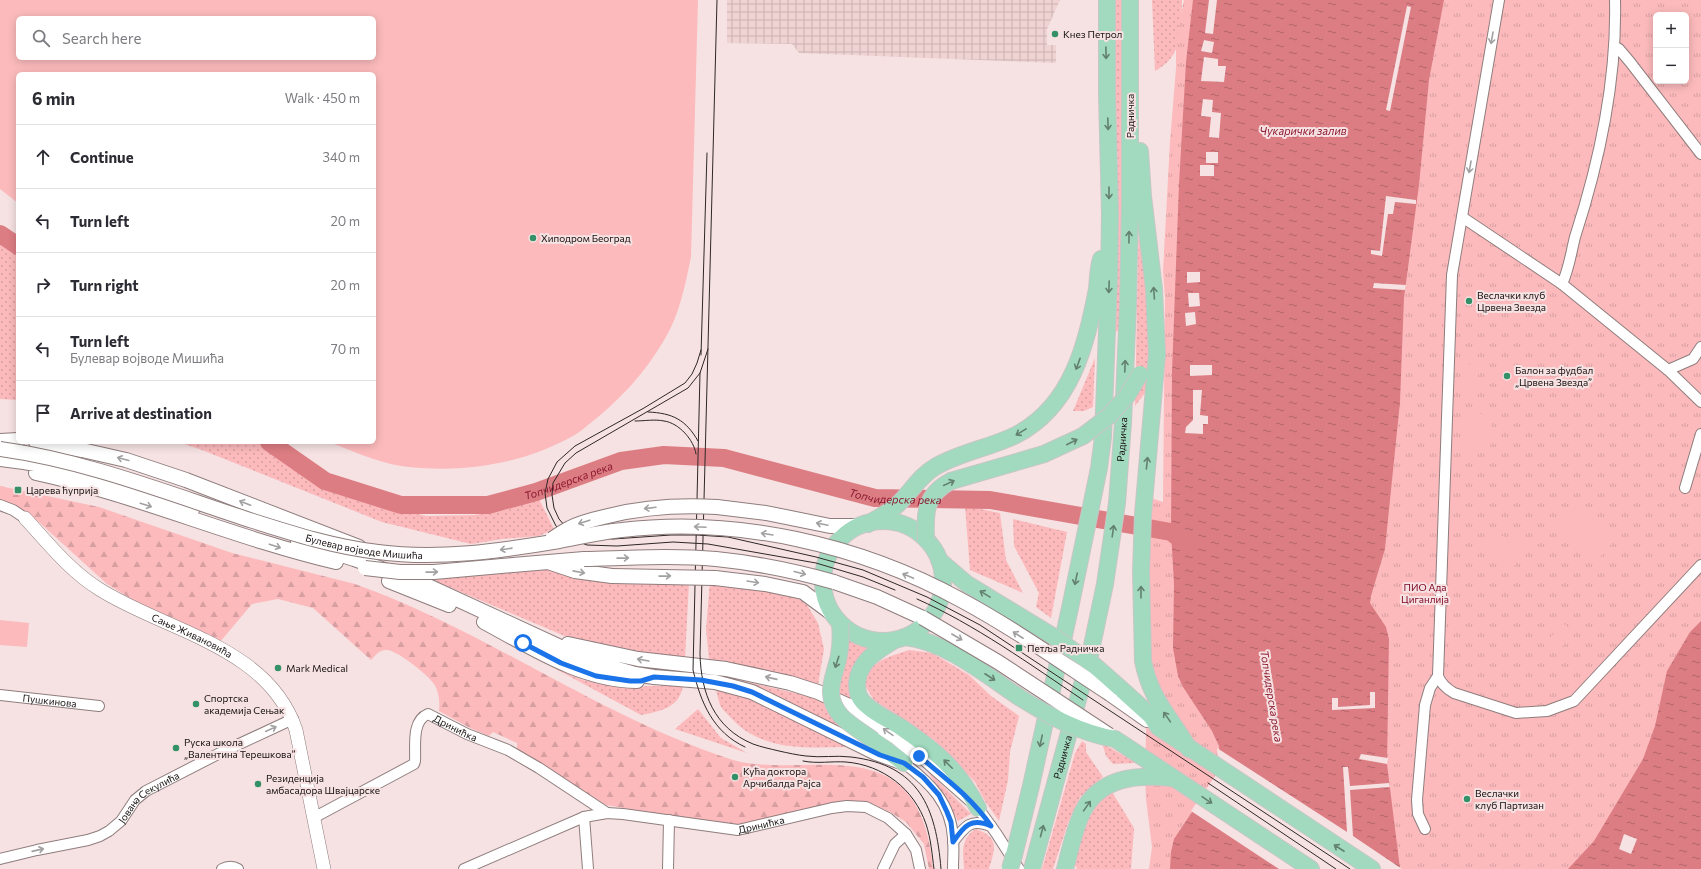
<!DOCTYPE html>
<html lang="en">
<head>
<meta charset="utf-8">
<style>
	:root { --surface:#fff; --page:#f7f7f7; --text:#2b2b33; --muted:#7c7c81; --line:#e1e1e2 }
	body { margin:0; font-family:Commissioner,sans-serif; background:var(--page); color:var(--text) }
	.controls { position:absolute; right:12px; top:12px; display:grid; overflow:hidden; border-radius:6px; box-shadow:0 2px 10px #0003 }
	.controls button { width:36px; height:36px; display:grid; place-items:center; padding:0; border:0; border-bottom:1px solid var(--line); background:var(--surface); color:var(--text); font:20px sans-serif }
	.stop { position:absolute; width:12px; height:12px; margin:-9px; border:3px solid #1a73e8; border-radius:50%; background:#fff }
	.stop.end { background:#1a73e8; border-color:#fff; box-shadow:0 1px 4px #0008 }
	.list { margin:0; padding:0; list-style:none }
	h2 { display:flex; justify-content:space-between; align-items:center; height:52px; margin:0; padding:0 16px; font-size:17px }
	h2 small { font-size:13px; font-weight:400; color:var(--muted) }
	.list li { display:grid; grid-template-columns:26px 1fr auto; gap:12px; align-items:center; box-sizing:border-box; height:64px; padding:0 16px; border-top:1px solid var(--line) }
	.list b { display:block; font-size:15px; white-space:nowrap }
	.list p { margin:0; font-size:13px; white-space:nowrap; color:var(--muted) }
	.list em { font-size:13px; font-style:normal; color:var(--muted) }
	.icon { flex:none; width:22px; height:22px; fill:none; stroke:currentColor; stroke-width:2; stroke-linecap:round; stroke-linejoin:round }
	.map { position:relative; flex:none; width:1701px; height:869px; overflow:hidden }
	.search { position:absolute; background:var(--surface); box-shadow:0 2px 10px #0003; left:16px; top:16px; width:360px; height:44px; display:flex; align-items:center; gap:10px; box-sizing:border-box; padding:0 14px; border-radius:6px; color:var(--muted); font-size:15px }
	.panel { position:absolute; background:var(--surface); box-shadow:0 2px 10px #0003; left:16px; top:72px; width:360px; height:372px; border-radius:6px }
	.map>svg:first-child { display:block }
</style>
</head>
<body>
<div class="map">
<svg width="1701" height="869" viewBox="0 0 1701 869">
	<defs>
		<pattern id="industrial-grid" width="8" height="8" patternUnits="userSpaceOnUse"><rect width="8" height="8" fill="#efd2d2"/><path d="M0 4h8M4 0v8" fill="none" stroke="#ccb3b3"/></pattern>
		<pattern id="grass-dots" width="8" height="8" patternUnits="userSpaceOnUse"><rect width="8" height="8" fill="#fcbabc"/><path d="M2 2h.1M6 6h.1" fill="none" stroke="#d79fa1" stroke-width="1.8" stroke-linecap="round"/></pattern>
		<pattern id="forest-firs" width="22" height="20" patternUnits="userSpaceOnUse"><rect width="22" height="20" fill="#fcbabc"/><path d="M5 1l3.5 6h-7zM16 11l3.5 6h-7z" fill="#d79fa1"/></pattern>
		<pattern id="park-tufts" width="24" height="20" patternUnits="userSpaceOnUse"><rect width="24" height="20" fill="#fcbabc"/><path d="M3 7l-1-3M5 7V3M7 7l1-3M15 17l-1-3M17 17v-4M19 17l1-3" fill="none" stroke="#d79fa1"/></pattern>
		<pattern id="water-ripples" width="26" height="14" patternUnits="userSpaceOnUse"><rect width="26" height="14" fill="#dc7d83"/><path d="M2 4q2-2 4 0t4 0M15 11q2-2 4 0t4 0" fill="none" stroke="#b1656a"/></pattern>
	</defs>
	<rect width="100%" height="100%" fill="#f6e2e2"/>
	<path fill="url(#industrial-grid)" d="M 727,0 L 1060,0 L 1047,29 L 1047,45 L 1056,45 L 1056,63 L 799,53 L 792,44 L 727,43 Z"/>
	<path fill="url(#grass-dots)" d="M 1115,0 L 1124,0 L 1122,332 L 1116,331 L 1118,179 L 1114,47 Z
		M 1152,0 L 1182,0 C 1181,28 1184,56 1155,71 Z
		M 1139,214 L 1148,282 L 1148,389 L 1135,406 Z
		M 0,243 L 18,254 L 18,400 L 0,399 Z
		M 1095,358 L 1093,407 L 1084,411 L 1073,411 Z
		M 178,442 L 261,442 L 306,476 L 323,484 L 399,509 L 426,516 L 474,515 L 504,510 L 539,499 L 554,529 L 539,536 L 502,539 L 471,544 L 382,522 L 202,450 Z
		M 965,506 L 1000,513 L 1006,560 L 1023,593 L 970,570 Z
		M 1013,519 L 1067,532 L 1051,618 L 1036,607 L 1039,593 L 1014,546 Z
		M 546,567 L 689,583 L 685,658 L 630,652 L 579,642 L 430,579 Z
		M 710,581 L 795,596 L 807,605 L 818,623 L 824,649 L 818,685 L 709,660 L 706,629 Z
		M 846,637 L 872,647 L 855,672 L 862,710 L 837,696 Z
		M 909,650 L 932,653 L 969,675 L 991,696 L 1019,716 L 1010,752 L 1008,780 L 999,821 L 985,801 L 975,782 L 934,740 L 874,700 L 864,684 C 868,661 889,657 909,650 Z
		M 554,668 L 583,680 L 621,687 L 684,685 C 682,689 681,694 679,697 C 673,709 653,713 641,715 Z
		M 719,676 L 822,699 L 827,711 L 847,731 Z
		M 715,687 L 750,697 L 847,747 C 806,748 762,751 732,719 C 728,714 722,710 720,705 C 718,699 717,692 715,687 Z
		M 698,709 L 721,738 L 747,753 L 675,729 Z
		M 1082,741 L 1086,744 L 1086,752 L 1103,777 L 1080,797 L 1068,823 L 1053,869 L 1042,869 L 1075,753 Z
		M 1102,743 L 1136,763 L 1113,764 L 1106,756 Z
		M 927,770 L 971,814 L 958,821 Z
		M 1112,792 L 1134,828 L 1131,869 L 1077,869 L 1074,863 L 1082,835 L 1091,814 L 1100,801 Z
		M 976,829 C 1000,838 995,848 989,869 L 964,869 C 963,852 960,839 976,829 Z"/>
	<path fill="url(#forest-firs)" d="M 0,486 L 99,507 L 232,553 L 355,584 C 485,630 598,716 730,759 C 779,775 851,751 894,781 C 922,801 930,837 933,869 L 929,869 L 924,844 L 906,822 L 890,812 L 872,804 L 861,803 L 737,828 L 606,805 L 517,751 L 517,743 L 493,732 L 489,736 L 470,728 L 439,711 C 440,703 439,691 434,684 C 428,675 396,649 386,650 C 379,650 375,656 371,660 L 313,608 L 278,599 L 252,604 L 220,642 L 133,600 L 107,584 L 30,514 L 0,501 Z"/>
	<path fill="url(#park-tufts)" fill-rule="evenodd" d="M 1184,0 L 1701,0 L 1701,835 L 1671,869 L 1149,869 L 1152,847 L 1146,799 L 1145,771 L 1149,628 L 1145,496 L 1163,502 L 1165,298 L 1163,271 L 1170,142 L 1176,68 L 1176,41 ZM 1656,15 L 1686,15 L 1686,81 L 1656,81 Z"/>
	<path fill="#fcbabc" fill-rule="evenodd" d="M 0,0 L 698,0 L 691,257 C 685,286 679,317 663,342 C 644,374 618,402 588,425 C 583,429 577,434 571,437 C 520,465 459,474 401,466 C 376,462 353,451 329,442 L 374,442 L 374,74 L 18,74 L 18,203 L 0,189 ZM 18,18 L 374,18 L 374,58 L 18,58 Z
		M 1465,363 L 1480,366 L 1475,392 L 1460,389 Z
		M 1466,413 L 1493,415 L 1491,431 L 1465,429 Z
		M 1464,432 L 1491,434 L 1490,450 L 1463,448 Z
		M 1577,505 L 1616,539 L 1598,559 L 1560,525 Z
		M 1493,533 L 1522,542 L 1514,567 L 1485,557 Z
		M 0,620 L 29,623 L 27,647 L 0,645 Z
		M 1563,623 L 1574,633 L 1555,654 L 1544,645 Z"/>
	<path fill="url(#water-ripples)" d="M 1193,0 L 1444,0 L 1429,80 L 1419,185 L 1404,298 L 1400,402 L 1385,549 L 1371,596 L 1370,603 L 1386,627 L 1389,639 L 1387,764 L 1400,869 L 1170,869 L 1171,852 L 1174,839 L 1216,776 L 1220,763 L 1219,746 L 1212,731 L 1183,687 L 1178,676 L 1173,648 L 1174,584 L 1171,532 L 1172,372 L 1179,184 L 1186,62 Z
		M 1701,621 L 1701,869 L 1568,869 L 1594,841 L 1643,759 L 1655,726 L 1667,671 L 1690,632 Z"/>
	<path fill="#f6e2e2" d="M 1209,0 L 1217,0 L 1213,34 L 1205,33 Z
		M 1407,6 L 1411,7 L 1390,111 L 1386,110 Z
		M 1204,40 L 1214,42 L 1212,53 L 1201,51 Z
		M 1204,57 L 1218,59 L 1218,66 L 1226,66 L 1224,82 L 1201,81 Z
		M 1203,99 L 1213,100 L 1212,112 L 1221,113 L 1219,138 L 1209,137 L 1211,117 L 1201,116 Z
		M 1206,152 L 1218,152 L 1218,163 L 1206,163 Z
		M 1200,165 L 1214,165 L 1214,176 L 1200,176 Z
		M 1386,196 L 1416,200 L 1416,204 L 1395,202 L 1393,214 L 1388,214 L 1382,256 L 1371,254 L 1371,250 L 1380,251 Z
		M 1187,272 L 1200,272 L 1200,282 L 1187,283 Z
		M 1374,283 L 1406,285 L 1405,290 L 1373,288 Z
		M 1188,293 L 1199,293 L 1200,306 L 1189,307 Z
		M 1195,312 L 1196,324 L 1186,326 L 1185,313 Z
		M 1190,365 L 1212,365 L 1212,375 L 1190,376 Z
		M 1193,390 L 1202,390 L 1200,415 L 1208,416 L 1208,424 L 1203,424 L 1203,434 L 1185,433 L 1186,427 L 1193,420 Z
		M 1370,692 L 1375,692 L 1375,708 L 1332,710 L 1332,698 L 1338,698 L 1338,707 L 1370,705 Z
		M 1217,748 L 1347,832 L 1343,767 L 1348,767 L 1350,786 L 1389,783 L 1390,787 L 1350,790 L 1353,836 L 1402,869 L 1279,869 L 1191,811 L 1215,776 L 1218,763 Z
		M 1361,754 L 1388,758 L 1387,764 L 1359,759 Z
		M 1624,834 L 1637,839 L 1631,854 L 1619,849 Z"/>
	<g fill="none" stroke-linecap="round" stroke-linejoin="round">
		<g stroke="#dc7d83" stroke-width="18">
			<path d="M 0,234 L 18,246"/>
			<path id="s1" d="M 269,442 L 325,481 L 401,505 L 488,505 L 536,492 L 621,461 L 664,455 L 724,458 L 875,498 L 990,500 L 1171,532 L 1190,546"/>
		</g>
		<g stroke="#8f7d7d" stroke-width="12">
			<g id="minor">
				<path d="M 1499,0 L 1452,275 L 1438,676 C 1441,684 1447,689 1454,693 L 1516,713 L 1547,711 L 1574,701 L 1701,565"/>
				<path d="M 1615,0 C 1617,81 1600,160 1575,237 C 1571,253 1569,269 1562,284 L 1668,370 L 1701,402"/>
				<path d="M 1614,46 L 1619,49 L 1630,62 L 1701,154"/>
				<path d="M 1462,217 L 1562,284"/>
				<path d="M 1668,370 L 1693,359 L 1701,347"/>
				<path d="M 1685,488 L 1701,434"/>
				<path d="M 0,505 L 13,510 L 25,518"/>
				<path id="s2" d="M 0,695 L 99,706"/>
				<path d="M 919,756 L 978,808 L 996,833 L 1019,869"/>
				<path d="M 904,763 C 930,783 951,803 953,838 C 954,848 953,859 953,869"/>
				<path id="s3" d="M 315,817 L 414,764 L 415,761 C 416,747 411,721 428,714 L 467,734 L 508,750 L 539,768 L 607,813"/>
				<path d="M 584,817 L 588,869"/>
				<path d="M 1425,829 L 1418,814 L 1417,800 L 1425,705 L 1430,688 L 1438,676"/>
				<path d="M 953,842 C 965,826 971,818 991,826"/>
				<path id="s4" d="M 0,859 L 37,850 L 88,840 L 100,836 L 109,831 L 121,821 L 135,800 L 146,791 L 220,753 L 293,719"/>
				<path d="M 222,869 C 228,866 233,866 238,869"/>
				<path id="s5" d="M 464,869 L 584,817 L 607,813 L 623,814 L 738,830 L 832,808 L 847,806 L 866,807 L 888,818 L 906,834 L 916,850 L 920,869"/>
				<path d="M 668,869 L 669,820"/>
				<path d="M 883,869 L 895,844 L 906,834"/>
			</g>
		</g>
		<g stroke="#8f7d7d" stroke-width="14">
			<g id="tertiary">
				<path id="s6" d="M 25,518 C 48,543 70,571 99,589 C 165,631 268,646 296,730 L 324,869"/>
			</g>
		</g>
		<g stroke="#8f7d7d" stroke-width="16">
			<path id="secondary" d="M 0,441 L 18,440
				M 36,442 L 82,450 L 126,460 L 186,480 L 359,547
				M 0,459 C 66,466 129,487 193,508
				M 36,473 C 138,495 234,538 336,562
				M 717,507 L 766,513 L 830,526 L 861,526
				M 298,541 L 354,559 L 426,585 L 593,662 L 635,674 L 654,677 L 715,682 L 752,692 L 876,753 L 898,761
				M 551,563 L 575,571 L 612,576
				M 513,565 L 584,559
				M 715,578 L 765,584 L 803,592 L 834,615
				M 389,581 L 449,605
				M 834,582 L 877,597 L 923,618
				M 484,622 C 533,648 580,680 637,681
				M 568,644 L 638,659 L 726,669 L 790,683 L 818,692 L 849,706 L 897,738 L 919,756
				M 1110,694 L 1147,720"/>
		</g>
		<g stroke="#c7c6c6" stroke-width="18">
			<g id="primary">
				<path d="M 1140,151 L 1143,196 L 1154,289 L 1157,354 L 1143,514 L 1141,571 L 1143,661 C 1151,701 1170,716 1189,749"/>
				<circle cx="883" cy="581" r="60"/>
				<path d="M 868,524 C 877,518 888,513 896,506 C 910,494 918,477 935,467 C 960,452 990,448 1016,435 C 1072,406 1086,345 1097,289 C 1098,279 1098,268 1101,259"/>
				<path d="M 939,560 L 967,584 L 1054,637"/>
				<path d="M 905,637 C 945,641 986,675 1019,697"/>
				<path d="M 893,641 C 877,651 859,661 857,683 C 857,688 857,693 860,698 C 867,710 890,720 902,728 C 937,752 958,769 978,808"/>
				<path d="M 1120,688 L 1151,716 L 1158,727 L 1372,869"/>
				<path d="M 1115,739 L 1311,869"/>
				<path d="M 873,740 L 904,763"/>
				<path d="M 1014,855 L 1031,786 L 1070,608 L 1099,468 L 1103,437 L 1109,277 L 1110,215 L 1107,94 L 1107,0"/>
				<path id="s7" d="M 1032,869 L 1090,655 L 1105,584 L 1117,503 L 1123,423 L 1128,305 L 1130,203 L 1130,0"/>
				<path d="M 1065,869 C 1070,851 1074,830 1082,813 C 1099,777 1137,774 1172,778"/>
			</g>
		</g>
		<use href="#minor" stroke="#fff" stroke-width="10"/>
		<use href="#tertiary" stroke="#fff" stroke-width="13"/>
		<use href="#secondary" stroke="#fff" stroke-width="14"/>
		<use href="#primary" stroke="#a1dabf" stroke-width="16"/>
		<path stroke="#2f2727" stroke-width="1" d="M 717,0 L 700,654 C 701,693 714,728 753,744 C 761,747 771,749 779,751 C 788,753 797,755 806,756 C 821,758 836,755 851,757 C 919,765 936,807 941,869
			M 708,349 L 700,373 L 688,388 L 576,453 L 565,463 L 553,483 L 552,495 L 554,508 L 559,519 L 565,526 L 587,537 L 613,539 L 671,535 L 697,535 L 728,537 L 816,557 L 863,570 L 927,597 L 980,625 L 1350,869
			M 701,350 L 697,363 L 692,374 L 685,383 L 644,408 L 575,446 L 557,462 L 548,479 L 545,493 L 547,508 L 556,526 L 569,538 L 587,545 L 617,546 L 673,542 L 708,544 L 816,563 L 863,577 L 895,590
			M 701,355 L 707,153
			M 700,373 L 693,670 C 701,703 713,732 745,747
			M 648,412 C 673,413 686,420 698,441
			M 635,421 C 644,421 655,419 664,421 C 679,423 694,440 696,454
			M 917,599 C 974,624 1031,665 1083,700
			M 803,761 C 817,764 832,761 846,762 C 883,765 914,789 926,824 C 931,839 932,854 934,869
			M 1208,783 L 1336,869"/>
		<g stroke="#8f7d7d" stroke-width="16" stroke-linecap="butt">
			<g id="secondary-bridge">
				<path id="s8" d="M 0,449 C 87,461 170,494 253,521 C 294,534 335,547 378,552 C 438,560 500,551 559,541 C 580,537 601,532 622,530 C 736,516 861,545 961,600 C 1013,628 1061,662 1110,694"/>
				<path d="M 552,539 C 558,535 564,531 570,528 C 581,522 595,519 608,516 C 644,507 680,505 717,507"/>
				<path d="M 584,559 C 628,558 672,555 716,559 C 756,563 795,571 834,582"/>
				<path d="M 365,568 L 400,572 L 434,572 L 513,565"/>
				<path d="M 612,576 L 715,578"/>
				<path d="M 923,618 L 998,662 L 1109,735"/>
			</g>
		</g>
		<g stroke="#c7c6c6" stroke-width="18" stroke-linecap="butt">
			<path id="primary-bridge" d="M 926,540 C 925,514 924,495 951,481 L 1044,454 L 1083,436 L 1109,416 L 1127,396 L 1140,374
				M 840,624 C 841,634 841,644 839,655 C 835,677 822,694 841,716 C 850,725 862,732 873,740
				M 1054,637 L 1094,665 L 1120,688
				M 1019,697 C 1049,716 1080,733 1115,739
				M 1010,869 L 1014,855"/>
		</g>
		<use href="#secondary-bridge" stroke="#fff" stroke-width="14"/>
		<use href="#primary-bridge" stroke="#a1dabf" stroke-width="16"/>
	</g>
	<defs><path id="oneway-shaft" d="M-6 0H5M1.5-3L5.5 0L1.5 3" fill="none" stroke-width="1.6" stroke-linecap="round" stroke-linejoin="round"/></defs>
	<g stroke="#a2a0a0">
		<use href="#oneway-shaft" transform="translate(1492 38) rotate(100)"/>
		<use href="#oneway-shaft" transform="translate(1470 167) rotate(100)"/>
		<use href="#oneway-shaft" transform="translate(123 459) rotate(-165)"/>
		<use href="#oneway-shaft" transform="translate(245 503) rotate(-159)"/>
		<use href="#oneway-shaft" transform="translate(146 505) rotate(18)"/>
		<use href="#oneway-shaft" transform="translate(650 508) rotate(173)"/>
		<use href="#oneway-shaft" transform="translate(584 522) rotate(162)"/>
		<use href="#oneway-shaft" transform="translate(822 524) rotate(-168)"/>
		<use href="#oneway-shaft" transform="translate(700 527) rotate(-177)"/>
		<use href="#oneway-shaft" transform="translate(767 534) rotate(-171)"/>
		<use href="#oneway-shaft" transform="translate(275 546) rotate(18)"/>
		<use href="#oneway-shaft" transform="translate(506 549) rotate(172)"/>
		<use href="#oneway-shaft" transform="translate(623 558) rotate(-1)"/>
		<use href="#oneway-shaft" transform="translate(432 572) rotate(-1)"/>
		<use href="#oneway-shaft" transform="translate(579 572) rotate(11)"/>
		<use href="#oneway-shaft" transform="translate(800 573) rotate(14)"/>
		<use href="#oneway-shaft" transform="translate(665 576) rotate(-1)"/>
		<use href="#oneway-shaft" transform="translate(908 576) rotate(-157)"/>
		<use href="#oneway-shaft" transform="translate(753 582) rotate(9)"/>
		<use href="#oneway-shaft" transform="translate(1018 635) rotate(-147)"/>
		<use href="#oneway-shaft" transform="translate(957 637) rotate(30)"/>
		<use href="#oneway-shaft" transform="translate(643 660) rotate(-170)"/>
		<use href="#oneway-shaft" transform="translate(771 678) rotate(-167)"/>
		<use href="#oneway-shaft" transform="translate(271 729) rotate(-25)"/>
		<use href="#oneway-shaft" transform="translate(888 732) rotate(-145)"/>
		<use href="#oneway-shaft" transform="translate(38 850) rotate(-13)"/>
	</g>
	<g stroke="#638071">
		<use href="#oneway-shaft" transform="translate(1106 53) rotate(89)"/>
		<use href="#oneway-shaft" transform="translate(1108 124) rotate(88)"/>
		<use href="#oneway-shaft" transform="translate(1109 193) rotate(90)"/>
		<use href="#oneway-shaft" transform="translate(1129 237) rotate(-89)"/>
		<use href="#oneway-shaft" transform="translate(1109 287) rotate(92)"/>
		<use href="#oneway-shaft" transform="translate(1154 293) rotate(-94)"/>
		<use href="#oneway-shaft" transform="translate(1078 364) rotate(110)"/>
		<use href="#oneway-shaft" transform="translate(1125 366) rotate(-88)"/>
		<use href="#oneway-shaft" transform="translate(1021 432) rotate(149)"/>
		<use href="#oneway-shaft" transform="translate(1072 442) rotate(-27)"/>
		<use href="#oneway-shaft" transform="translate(1147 463) rotate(-84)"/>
		<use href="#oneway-shaft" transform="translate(949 483) rotate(-25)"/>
		<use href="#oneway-shaft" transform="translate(1113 531) rotate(-82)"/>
		<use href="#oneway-shaft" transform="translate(1076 579) rotate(102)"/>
		<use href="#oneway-shaft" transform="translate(1141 592) rotate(-90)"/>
		<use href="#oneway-shaft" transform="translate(985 594) rotate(-149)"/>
		<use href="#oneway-shaft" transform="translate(837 662) rotate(108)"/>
		<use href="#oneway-shaft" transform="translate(990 677) rotate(33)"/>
		<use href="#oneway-shaft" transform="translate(1167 717) rotate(-125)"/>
		<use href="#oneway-shaft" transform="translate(1041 741) rotate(102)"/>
		<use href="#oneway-shaft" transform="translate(948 764) rotate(-135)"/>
		<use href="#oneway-shaft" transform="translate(1207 800) rotate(34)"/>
		<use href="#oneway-shaft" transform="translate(1087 806) rotate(-55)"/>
		<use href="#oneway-shaft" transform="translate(1042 831) rotate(-75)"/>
		<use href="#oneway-shaft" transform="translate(1339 848) rotate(-147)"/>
	</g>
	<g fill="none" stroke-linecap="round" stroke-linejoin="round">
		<path stroke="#1a73e8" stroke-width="5" d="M 523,643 L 561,663 L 596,676 L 630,681 L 641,681 L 654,677 L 701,680 L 733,686 L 752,692 L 880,755 L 904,763 L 923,777 L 939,795 L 947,812 L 951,822 L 953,842 C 964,826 971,817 991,826 C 972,798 945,778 919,756"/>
	</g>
	<g fill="#339067" stroke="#f6e2e2" stroke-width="1.5">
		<circle cx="1055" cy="34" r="4"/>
		<circle cx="533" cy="238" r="4"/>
		<circle cx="1469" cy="301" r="4"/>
		<circle cx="1507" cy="376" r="4"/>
		<rect x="14" y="486" width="8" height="8" rx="2"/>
		<rect x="1015" y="644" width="8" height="8" rx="2"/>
		<circle cx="278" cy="668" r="4"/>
		<circle cx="196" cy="704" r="4"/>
		<circle cx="176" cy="748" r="4"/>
		<circle cx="735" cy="777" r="4"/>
		<circle cx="258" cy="784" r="4"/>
		<circle cx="1467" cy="799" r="4"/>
	</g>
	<g text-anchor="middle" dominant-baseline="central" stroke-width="4" stroke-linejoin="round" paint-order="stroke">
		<g font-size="10" fill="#171111" stroke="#f6e2e2" text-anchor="start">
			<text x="1063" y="34">Кнез Петрол</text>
			<text x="541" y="238">Хиподром Београд</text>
			<text x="1477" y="295">Веслачки клуб<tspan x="1477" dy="12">Црвена Звезда</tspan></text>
			<text x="1515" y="370">Балон за фудбал<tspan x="1515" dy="12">„Црвена Звезда”</tspan></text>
			<text x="26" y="490">Царева ћуприја</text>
			<text x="1027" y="648">Петља Радничка</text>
			<text x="286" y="668">Mark Medical</text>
			<text x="204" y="698">Спортска<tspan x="204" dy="12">академија Сењак</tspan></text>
			<text x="184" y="742">Руска школа<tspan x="184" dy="12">„Валентина Терешкова”</tspan></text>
			<text x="743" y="771">Кућа доктора<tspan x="743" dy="12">Арчибалда Рајса</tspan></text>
			<text x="266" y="778">Резиденција<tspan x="266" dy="12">амбасадора Швајцарске</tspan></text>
			<text x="1475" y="793">Веслачки<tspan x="1475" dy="12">клуб Партизан</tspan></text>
		</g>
		<g font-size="10" fill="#171111" stroke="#f6e2e2">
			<text transform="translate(1130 116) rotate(-90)">Радничка</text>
			<text stroke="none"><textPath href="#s7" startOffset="440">Радничка</textPath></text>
			<text stroke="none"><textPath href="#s8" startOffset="378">Булевар војводе Мишића</textPath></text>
			<text stroke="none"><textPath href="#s6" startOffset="207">Сање Живановића</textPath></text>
			<text stroke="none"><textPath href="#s2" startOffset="50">Пушкинова</textPath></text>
			<text stroke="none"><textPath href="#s3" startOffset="198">Дринићка</textPath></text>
			<text stroke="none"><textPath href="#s7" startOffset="116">Радничка</textPath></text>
			<text stroke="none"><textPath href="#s4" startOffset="166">Јована Секулића</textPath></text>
			<text stroke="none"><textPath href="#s5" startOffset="310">Дринићка</textPath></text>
		</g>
		<g font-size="10" fill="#7d0424" stroke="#f6e2e2">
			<text x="1425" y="587">ПИО Ада<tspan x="1425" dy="12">Циганлија</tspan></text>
		</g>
		<g font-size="11" font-style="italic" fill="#8b192f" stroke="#f6e2e2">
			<text x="1303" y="130">Чукарички залив</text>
			<text stroke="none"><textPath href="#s1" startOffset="319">Топчидерска река</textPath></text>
			<text stroke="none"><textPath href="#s1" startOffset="655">Топчидерска река</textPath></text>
			<text transform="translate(1272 696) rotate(81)">Топчидерска река</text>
		</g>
	</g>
</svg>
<div class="controls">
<button>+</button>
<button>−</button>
</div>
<div class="stop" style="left:523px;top:643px"></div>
<div class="stop end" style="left:919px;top:756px"></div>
<div class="search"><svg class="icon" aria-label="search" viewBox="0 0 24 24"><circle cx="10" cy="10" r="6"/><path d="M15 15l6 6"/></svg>Search here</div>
<section class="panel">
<h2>6 min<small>Walk · 450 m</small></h2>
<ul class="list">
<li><svg class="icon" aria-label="ahead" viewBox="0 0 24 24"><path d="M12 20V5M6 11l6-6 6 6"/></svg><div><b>Continue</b></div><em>340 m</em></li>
<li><svg class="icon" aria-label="left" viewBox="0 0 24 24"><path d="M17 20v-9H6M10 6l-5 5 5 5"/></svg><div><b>Turn left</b></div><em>20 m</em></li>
<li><svg class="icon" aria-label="right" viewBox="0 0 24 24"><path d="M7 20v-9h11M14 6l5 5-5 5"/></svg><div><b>Turn right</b></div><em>20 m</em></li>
<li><svg class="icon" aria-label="left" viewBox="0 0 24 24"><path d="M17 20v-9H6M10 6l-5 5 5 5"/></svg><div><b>Turn left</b><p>Булевар војводе Мишића</p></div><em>70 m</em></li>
<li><svg class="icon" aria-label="arrive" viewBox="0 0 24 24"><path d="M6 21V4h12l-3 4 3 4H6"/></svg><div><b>Arrive at destination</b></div></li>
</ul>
</section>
</div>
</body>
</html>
